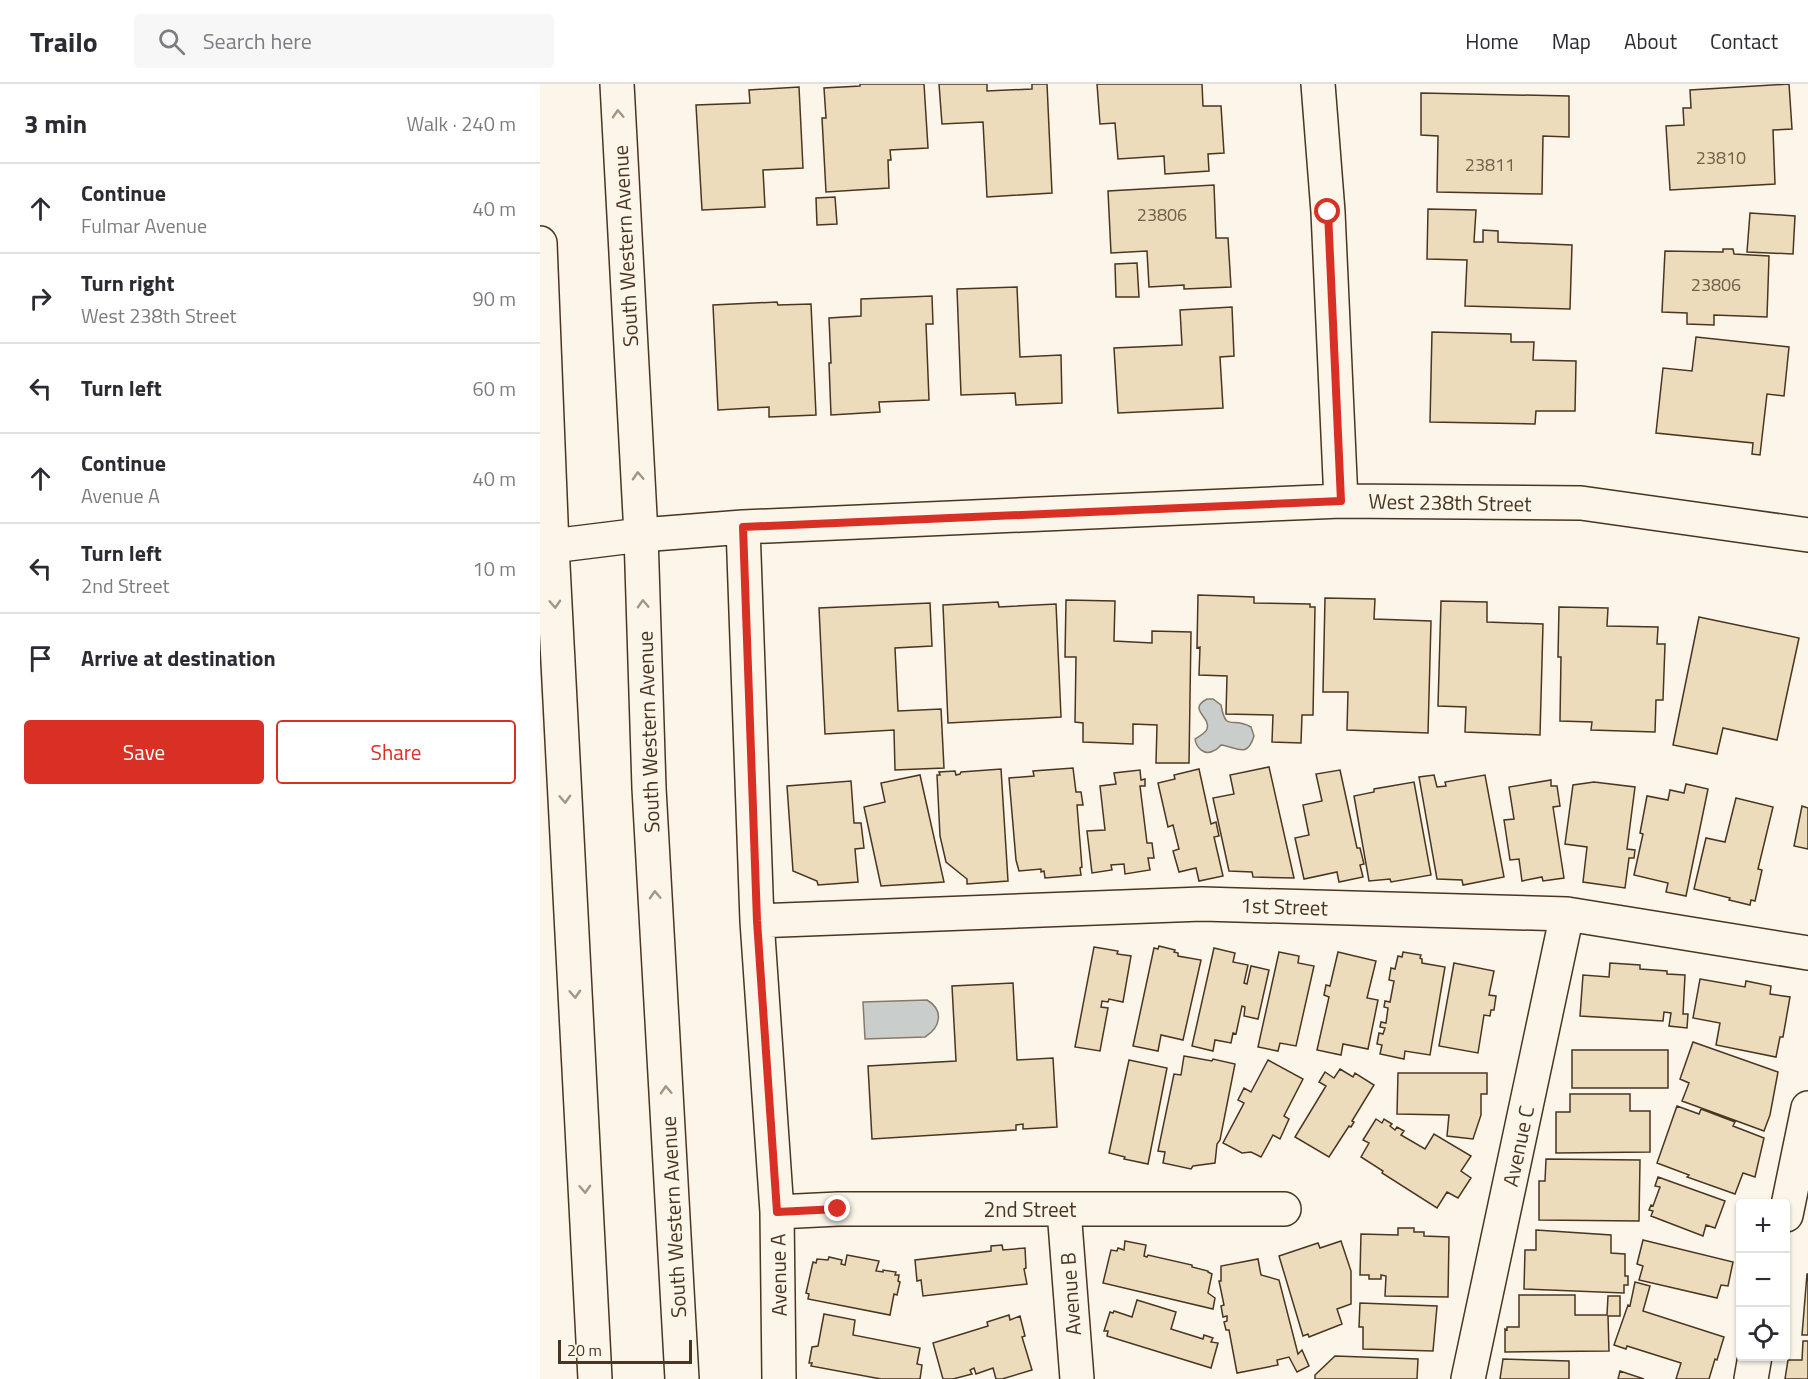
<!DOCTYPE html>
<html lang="en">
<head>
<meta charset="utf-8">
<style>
	:root { --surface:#fff; --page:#f7f7f7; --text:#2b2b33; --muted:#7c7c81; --line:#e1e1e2; --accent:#d93025 }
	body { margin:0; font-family:"Titillium Web",sans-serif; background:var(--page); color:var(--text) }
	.controls { position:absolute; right:18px; bottom:18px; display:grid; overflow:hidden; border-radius:6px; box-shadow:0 2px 4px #0004 }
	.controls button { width:54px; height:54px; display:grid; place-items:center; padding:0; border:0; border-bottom:2px solid var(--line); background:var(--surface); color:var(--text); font:30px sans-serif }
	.scale { position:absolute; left:18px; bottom:15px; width:134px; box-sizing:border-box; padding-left:6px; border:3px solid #4a3520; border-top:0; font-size:16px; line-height:21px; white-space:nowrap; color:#4a3520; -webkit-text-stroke:4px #fbf6e9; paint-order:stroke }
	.stop { position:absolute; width:18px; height:18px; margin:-14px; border:4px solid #d93025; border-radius:50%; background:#fff }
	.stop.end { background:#d93025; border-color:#fff; box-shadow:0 2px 6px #0008 }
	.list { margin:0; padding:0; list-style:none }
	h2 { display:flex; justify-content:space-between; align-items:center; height:78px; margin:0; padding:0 24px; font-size:26px }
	h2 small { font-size:20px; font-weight:400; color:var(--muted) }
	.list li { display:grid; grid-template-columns:39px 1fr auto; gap:18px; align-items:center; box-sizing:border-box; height:90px; padding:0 24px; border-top:2px solid var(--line) }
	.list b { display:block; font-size:22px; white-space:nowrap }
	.list p { margin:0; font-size:20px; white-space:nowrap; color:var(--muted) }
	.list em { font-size:20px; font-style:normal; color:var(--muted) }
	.actions { display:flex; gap:12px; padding:18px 24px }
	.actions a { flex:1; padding:14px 0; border:2px solid var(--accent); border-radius:6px; text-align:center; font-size:21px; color:var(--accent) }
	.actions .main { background:var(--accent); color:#fff }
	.icon { flex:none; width:33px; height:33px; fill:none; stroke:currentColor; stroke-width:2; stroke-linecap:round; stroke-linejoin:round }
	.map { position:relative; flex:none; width:1268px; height:1295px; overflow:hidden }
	header { display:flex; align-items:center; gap:36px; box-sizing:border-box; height:84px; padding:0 30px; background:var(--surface); border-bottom:2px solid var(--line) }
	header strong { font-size:28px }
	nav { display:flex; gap:33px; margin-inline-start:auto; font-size:21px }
	.search { width:420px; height:54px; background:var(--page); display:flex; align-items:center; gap:15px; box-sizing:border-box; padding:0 21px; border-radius:6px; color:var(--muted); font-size:22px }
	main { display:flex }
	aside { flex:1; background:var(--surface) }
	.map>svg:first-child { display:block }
</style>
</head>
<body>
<header>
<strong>Trailo</strong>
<div class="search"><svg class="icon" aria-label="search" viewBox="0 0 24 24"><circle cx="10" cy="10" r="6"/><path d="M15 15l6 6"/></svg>Search here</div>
<nav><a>Home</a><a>Map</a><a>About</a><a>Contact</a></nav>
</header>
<main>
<aside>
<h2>3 min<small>Walk · 240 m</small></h2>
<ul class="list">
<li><svg class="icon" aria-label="ahead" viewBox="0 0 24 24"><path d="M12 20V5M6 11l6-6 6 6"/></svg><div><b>Continue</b><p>Fulmar Avenue</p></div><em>40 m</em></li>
<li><svg class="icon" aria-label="right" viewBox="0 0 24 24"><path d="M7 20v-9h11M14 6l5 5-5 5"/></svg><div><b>Turn right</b><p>West 238th Street</p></div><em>90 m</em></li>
<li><svg class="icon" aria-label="left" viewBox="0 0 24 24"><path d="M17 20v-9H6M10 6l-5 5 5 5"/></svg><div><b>Turn left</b></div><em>60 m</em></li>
<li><svg class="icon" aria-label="ahead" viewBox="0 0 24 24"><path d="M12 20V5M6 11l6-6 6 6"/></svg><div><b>Continue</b><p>Avenue A</p></div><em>40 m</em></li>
<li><svg class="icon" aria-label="left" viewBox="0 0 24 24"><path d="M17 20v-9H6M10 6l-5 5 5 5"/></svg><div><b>Turn left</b><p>2nd Street</p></div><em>10 m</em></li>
<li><svg class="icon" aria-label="arrive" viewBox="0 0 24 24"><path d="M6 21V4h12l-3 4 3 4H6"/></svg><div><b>Arrive at destination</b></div></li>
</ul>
<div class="actions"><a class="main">Save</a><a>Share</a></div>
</aside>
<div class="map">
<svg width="1268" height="1295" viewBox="0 0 1268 1295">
	<rect width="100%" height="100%" fill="#fbf6e9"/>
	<path fill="#c9cecd" stroke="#887966" stroke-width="1.5" d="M 667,615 L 673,615 L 681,621 C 686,649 692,632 711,643 L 714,652 C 707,675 697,663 681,661 C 679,663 677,666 673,667 C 664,672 656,663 655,655 C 659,652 665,650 667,645 C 671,632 647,626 667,615 Z
		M 387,916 C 404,926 401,943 385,953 L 325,955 L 323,918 Z"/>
	<path fill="#ecdcbc" stroke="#4a3520" stroke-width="1.5" d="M 320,0 L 384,0 L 388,64 L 350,66 L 351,76 L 348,76 L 349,104 L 286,108 L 282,34 L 286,34 L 284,4 L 320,2 Z
		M 399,0 L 447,0 L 447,7 L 492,5 L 492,0 L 507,0 L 512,109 L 447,113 L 443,38 L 402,40 Z
		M 557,0 L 662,0 L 663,22 L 681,22 L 684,69 L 668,70 L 669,87 L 625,90 L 624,72 L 578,75 L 575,39 L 560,40 Z
		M 1249,0 L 1252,45 L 1233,46 L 1235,100 L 1130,106 L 1126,42 L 1144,41 L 1143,24 L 1151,24 L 1150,6 Z
		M 259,3 L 263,84 L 223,86 L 225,123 L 162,126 L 156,21 L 210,19 L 209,6 Z
		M 881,9 L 1029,12 L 1029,53 L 1003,52 L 1002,110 L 897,108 L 898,52 L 881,51 Z
		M 674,101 L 676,154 L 688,154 L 691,203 L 644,205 L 644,201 L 609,203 L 607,167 L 571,169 L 568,107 Z
		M 295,113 L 297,140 L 277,141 L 276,114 Z
		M 888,125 L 936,126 L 934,158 L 943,158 L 943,146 L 958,147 L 958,158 L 1032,161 L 1030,225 L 925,222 L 927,176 L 887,175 Z
		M 1210,129 L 1255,132 L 1253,170 L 1207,168 Z
		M 1183,165 L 1193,165 L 1194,170 L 1229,172 L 1227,233 L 1174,231 L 1174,241 L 1147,240 L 1147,229 L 1122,228 L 1125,167 L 1183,168 Z
		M 597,179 L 599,213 L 576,213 L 575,180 Z
		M 477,203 L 480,273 L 521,271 L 522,319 L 476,321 L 475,309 L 421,311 L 417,205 Z
		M 392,212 L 393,240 L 386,240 L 389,316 L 339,318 L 340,328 L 291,331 L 289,279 L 291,279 L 289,234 L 321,232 L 321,215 Z
		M 237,218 L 238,221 L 271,220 L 276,331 L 229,333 L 229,323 L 178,326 L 173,221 Z
		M 692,223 L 694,272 L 680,273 L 683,324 L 578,329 L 574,264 L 642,261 L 640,226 Z
		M 892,248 L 971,250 L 971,258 L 994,258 L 993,276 L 1036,277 L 1035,327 L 996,327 L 995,340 L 890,338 Z
		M 1156,253 L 1249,263 L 1244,312 L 1227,310 L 1220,371 L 1212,370 L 1213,359 L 1116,349 L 1123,284 L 1152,287 Z
		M 658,511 L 714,513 L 714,519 L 770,520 L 770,523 L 775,523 L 773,631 L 762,631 L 761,659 L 732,658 L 733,631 L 686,630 L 687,592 L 659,591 L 660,563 L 657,564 Z
		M 785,514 L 835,515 L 834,535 L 891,537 L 888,649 L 807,646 L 808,608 L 783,608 Z
		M 526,516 L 575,517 L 574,557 L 612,559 L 612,547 L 651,548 L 649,679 L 616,679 L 617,641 L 593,640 L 593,660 L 543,658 L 543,639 L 535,638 L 536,573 L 525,573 Z
		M 901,517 L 947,518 L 947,538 L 1003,540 L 1000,651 L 925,648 L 926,623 L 898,622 Z
		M 458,518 L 459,523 L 516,520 L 521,633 L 408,639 L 403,521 Z
		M 390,519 L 392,562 L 355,564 L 358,627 L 401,625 L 404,684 L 355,686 L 354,646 L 285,650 L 279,524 Z
		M 1019,523 L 1068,524 L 1067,542 L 1118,543 L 1117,560 L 1125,560 L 1123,616 L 1116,616 L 1115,648 L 1051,646 L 1052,638 L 1020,637 L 1021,573 L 1018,573 Z
		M 1159,533 L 1259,554 L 1237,656 L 1183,644 L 1177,670 L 1133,661 Z
		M 729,683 L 754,794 L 713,793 L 712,788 L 689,787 L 673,714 L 694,710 L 690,691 Z
		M 533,684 L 536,708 L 541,708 L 543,721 L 537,721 L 542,783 L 540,784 L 541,791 L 505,794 L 504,787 L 501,788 L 501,785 L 479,787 L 476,776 L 469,694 L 494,692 L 493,687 Z
		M 461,685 L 468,797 L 427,800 L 427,795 L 406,778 L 400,752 L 397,691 L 400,691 L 399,688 L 415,687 L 416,691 L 420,690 L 421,688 Z
		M 659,685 L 671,740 L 676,738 L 679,752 L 674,753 L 683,792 L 659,797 L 656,784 L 639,788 L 633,767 L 639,765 L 633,741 L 628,743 L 618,699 L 635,695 L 634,691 Z
		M 600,686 L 601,696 L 605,695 L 605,702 L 600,702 L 607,759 L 612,759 L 614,774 L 608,774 L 610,786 L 585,790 L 584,780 L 571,781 L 572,786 L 552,789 L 547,747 L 565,746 L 560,702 L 576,700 L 574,689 Z
		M 800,686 L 817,764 L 820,764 L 824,780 L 820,781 L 823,793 L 799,798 L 797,788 L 764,795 L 755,754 L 769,751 L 763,721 L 782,717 L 776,690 Z
		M 380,691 L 404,798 L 341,802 L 324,723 L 345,718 L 341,699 Z
		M 894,691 L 897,703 L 906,702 L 905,698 L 945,691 L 964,793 L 923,801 L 922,796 L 897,795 L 879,693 Z
		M 1011,696 L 1011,702 L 1017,702 L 1020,722 L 1013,723 L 1024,794 L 1003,797 L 1002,793 L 982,797 L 979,775 L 970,776 L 964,736 L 974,735 L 969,703 Z
		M 311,697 L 314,739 L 321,739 L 324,764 L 315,765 L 318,798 L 278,801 L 277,797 L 253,787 L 247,702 Z
		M 874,698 L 891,791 L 851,798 L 850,795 L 829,797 L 814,712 L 834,708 L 834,705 Z
		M 1054,698 L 1095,703 L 1087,765 L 1095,766 L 1094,774 L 1089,774 L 1085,804 L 1043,798 L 1047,763 L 1025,760 L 1033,701 Z
		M 1146,700 L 1168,705 L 1146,812 L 1126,808 L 1128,799 L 1094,791 L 1103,750 L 1100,749 L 1107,712 L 1128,716 L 1130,706 L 1144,709 Z
		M 1196,714 L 1233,723 L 1218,785 L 1222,786 L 1215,817 L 1211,816 L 1210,821 L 1189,816 L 1190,814 L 1154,805 L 1166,754 L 1185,758 Z
		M 1262,722 L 1268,724 L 1268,765 L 1254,762 Z
		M 619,862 L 635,866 L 634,868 L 638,869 L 638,872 L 661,876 L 643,956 L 621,951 L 618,967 L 593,962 L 614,864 L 618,865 Z
		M 554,863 L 578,867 L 577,870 L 591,872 L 583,918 L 569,915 L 568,918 L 562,917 L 561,923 L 568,924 L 560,967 L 535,963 Z
		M 674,864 L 695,869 L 693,878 L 708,881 L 704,899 L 707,900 L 711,882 L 729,886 L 718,935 L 704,932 L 705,923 L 702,922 L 696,950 L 693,949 L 691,959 L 675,956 L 673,967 L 652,962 Z
		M 739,868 L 759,872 L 758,879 L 774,882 L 756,962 L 740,959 L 738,967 L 718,963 Z
		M 798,868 L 836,877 L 827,914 L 838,916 L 828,965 L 803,960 L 801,971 L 777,966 L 789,913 L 784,911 L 786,901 L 790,902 Z
		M 863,868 L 881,871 L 880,874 L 882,875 L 882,879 L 905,883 L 890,971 L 865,967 L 864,975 L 840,970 L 842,961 L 837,960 L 839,949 L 843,950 L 845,944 L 840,943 L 841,938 L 846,939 L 848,924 L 844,923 L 845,917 L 850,918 L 854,897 L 849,896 L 851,884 L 855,885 L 858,872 L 862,873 Z
		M 914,879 L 954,887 L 949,911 L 956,912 L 954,926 L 951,926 L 950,932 L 944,931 L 938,969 L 899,962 Z
		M 1070,879 L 1100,881 L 1100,885 L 1127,887 L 1127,890 L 1145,891 L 1143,930 L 1148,930 L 1147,944 L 1129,942 L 1131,929 L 1124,928 L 1123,937 L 1040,932 L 1043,891 L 1069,893 Z
		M 1160,895 L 1205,903 L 1206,897 L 1231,902 L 1230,910 L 1250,913 L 1243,953 L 1240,953 L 1236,973 L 1176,961 L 1180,939 L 1153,934 Z
		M 473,899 L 477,976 L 513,974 L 517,1043 L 483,1045 L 483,1040 L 476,1041 L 476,1046 L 332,1055 L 328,982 L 416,977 L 412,902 Z
		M 1153,958 L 1238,988 L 1230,1031 L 1224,1047 L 1142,1017 L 1149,999 L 1140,995 Z
		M 1032,966 L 1128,966 L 1128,1004 L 1032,1004 Z
		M 644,972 L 672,977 L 673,975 L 695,980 L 680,1056 L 677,1060 L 675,1079 L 653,1082 L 651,1085 L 623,1079 L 625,1068 L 618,1067 L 634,990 L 641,991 Z
		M 589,976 L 627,984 L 608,1080 L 584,1075 L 585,1073 L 569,1069 Z
		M 728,976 L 763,995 L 744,1032 L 749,1035 L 740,1055 L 733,1051 L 721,1073 L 711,1068 L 702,1069 L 683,1059 L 704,1019 L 698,1016 L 704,1004 L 711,1008 Z
		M 800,985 L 813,993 L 815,989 L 834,1001 L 812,1037 L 814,1038 L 811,1043 L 809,1042 L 789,1073 L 755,1053 L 786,1002 L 779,998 L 785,988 L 794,994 Z
		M 858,989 L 947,989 L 947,1010 L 941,1010 L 941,1031 L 933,1055 L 907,1052 L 909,1031 L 857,1030 Z
		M 1030,1010 L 1090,1010 L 1090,1027 L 1110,1027 L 1110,1068 L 1016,1069 L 1016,1028 L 1030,1028 Z
		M 1137,1022 L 1159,1030 L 1161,1025 L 1195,1038 L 1193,1042 L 1224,1054 L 1215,1093 L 1203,1089 L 1195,1110 L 1147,1093 L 1149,1091 L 1117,1079 Z
		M 836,1035 L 842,1039 L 844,1035 L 852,1040 L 850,1042 L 855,1046 L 857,1043 L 864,1047 L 861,1051 L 885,1065 L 894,1050 L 931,1072 L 921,1087 L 931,1094 L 918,1114 L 907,1108 L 897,1124 L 842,1089 L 843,1087 L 821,1073 L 829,1059 L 823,1056 Z
		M 1006,1075 L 1100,1076 L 1099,1137 L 999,1136 L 999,1097 L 1005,1097 Z
		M 1118,1093 L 1185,1117 L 1175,1144 L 1166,1141 L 1163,1152 L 1111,1132 L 1113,1127 L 1109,1126 L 1111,1121 L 1113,1122 L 1120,1103 L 1115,1102 Z
		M 858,1144 L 874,1144 L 874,1148 L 884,1148 L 884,1152 L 909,1153 L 908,1213 L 845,1212 L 846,1192 L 841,1191 L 841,1195 L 829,1195 L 829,1191 L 820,1191 L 821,1150 L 858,1151 Z
		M 996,1146 L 1071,1151 L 1071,1169 L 1085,1170 L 1085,1192 L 1088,1192 L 1088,1201 L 1084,1201 L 1084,1209 L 984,1205 L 985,1166 L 996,1166 Z
		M 1103,1156 L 1193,1178 L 1188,1202 L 1181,1201 L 1177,1214 L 1099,1196 L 1103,1182 L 1097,1180 Z
		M 585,1157 L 606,1161 L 604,1172 L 607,1173 L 608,1171 L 652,1181 L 652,1183 L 668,1187 L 668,1188 L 672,1190 L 668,1209 L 675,1214 L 673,1225 L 563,1199 L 571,1166 L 577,1167 L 578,1164 L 584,1166 Z
		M 801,1157 L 811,1187 L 811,1220 L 797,1225 L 802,1240 L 769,1253 L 768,1250 L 763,1252 L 739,1172 L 778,1159 L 780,1164 Z
		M 462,1161 L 463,1166 L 485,1164 L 486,1184 L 484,1185 L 487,1200 L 383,1212 L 381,1196 L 377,1197 L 375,1176 L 451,1167 L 451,1162 Z
		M 307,1171 L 339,1177 L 336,1187 L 343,1188 L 343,1186 L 356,1188 L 355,1191 L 359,1191 L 358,1197 L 360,1198 L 357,1211 L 354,1210 L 350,1231 L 268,1215 L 269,1210 L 266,1209 L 273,1178 L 276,1179 L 277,1175 L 288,1176 L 289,1173 L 302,1176 L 301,1180 L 305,1181 Z
		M 718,1175 L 721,1191 L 739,1196 L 758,1270 L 762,1266 L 769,1282 L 757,1288 L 749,1273 L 737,1276 L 738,1281 L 697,1289 L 689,1246 L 686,1246 L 684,1238 L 687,1237 L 687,1232 L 683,1233 L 681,1222 L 684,1221 L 679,1197 L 681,1197 L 681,1182 Z
		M 1267,1190 L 1268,1190 L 1268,1251 L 1262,1251 Z
		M 1095,1198 L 1110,1202 L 1103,1227 L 1184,1253 L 1177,1276 L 1175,1275 L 1169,1295 L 1136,1295 L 1141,1279 L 1087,1262 L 1086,1265 L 1074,1261 L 1088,1221 L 1090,1222 Z
		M 979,1211 L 1035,1211 L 1035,1231 L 1067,1231 L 1068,1212 L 1080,1212 L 1080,1232 L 1068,1232 L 1069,1267 L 965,1268 L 965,1245 L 967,1246 L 967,1243 L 979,1243 Z
		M 597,1216 L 636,1228 L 631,1245 L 663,1255 L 664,1251 L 673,1254 L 671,1258 L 678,1259 L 671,1284 L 567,1252 L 568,1247 L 564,1247 L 570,1228 L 573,1229 L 574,1227 L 592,1233 Z
		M 820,1219 L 897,1222 L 893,1267 L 823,1265 L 823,1243 L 819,1243 Z
		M 284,1230 L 315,1236 L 313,1251 L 380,1264 L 377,1280 L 382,1281 L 380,1295 L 341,1295 L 271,1282 L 272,1279 L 269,1279 L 272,1263 L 278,1262 Z
		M 469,1231 L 470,1236 L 480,1232 L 485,1252 L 482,1253 L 492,1286 L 462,1295 L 456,1295 L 453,1284 L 436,1290 L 434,1284 L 430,1286 L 432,1290 L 413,1295 L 403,1295 L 393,1259 L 448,1242 L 447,1238 Z
		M 1263,1257 L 1268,1257 L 1268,1295 L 1245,1295 L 1248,1276 L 1262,1276 Z
		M 795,1272 L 878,1275 L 877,1295 L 775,1295 L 775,1291 Z
		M 963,1275 L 1029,1277 L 1029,1295 L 960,1295 Z
		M 1080,1287 L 1104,1295 L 1078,1295 Z"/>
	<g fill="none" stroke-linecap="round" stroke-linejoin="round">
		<g stroke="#4a3520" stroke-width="36">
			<path id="minor" d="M 778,0 L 788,128 L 801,417
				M 203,443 L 217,837 L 237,1128 L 239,1295
				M 12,462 L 101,451 L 203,443 L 801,417 L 1041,419 L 1268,451
				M 217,837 L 662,820 L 1027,830 L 1268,869
				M 524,1126 L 537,1295
				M 237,1128 L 298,1125 L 744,1125
				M 1246,1131 L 1268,1024
				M 928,1295 L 1027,830
				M 1211,1295 L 1215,1272"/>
		</g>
		<g stroke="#4a3520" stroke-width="36">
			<path id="major" d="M 77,0 L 101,451 L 109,704 L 142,1295
				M 0,159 L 12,462 L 55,1295"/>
		</g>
		<use href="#minor" stroke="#fbf6e9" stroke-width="33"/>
		<use href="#major" stroke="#fbf6e9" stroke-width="33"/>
	</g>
	<defs><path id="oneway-chevron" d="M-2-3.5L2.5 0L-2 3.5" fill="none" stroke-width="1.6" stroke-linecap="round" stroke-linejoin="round" transform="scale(1.5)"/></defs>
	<g stroke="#a29684">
		<use href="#oneway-chevron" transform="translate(78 30) rotate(-93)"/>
		<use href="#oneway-chevron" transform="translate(98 392) rotate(-93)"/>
		<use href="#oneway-chevron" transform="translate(15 520) rotate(87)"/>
		<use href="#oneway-chevron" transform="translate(103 520) rotate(-92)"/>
		<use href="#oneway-chevron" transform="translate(25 715) rotate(87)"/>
		<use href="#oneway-chevron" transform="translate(115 811) rotate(-93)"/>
		<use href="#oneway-chevron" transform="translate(35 910) rotate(87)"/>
		<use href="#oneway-chevron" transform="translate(126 1006) rotate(-93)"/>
		<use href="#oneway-chevron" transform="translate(45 1105) rotate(87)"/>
	</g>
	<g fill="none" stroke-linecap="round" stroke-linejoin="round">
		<path stroke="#d93025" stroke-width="8" d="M 298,1125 L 237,1128 L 217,837 L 203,443 L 801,417 L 788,128"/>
	</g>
	<g text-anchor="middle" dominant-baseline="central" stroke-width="4.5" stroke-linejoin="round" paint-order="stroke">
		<g font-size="18" fill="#725f47">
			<text x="1181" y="73">23810</text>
			<text x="950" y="80">23811</text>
			<text x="622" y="130">23806</text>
			<text x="1176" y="200">23806</text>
		</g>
		<g font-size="21" fill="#4a3520" stroke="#fbf6e9">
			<text transform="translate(85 162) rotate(-93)">South Western Avenue</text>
			<text transform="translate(910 418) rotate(1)">West 238th Street</text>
			<text transform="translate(108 648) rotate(-92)">South Western Avenue</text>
			<text transform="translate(744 822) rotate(2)">1st Street</text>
			<text transform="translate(978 1062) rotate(-78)">Avenue C</text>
			<text x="490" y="1125">2nd Street</text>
			<text transform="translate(133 1133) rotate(-93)">South Western Avenue</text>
			<text transform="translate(238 1191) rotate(-91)">Avenue A</text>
			<text transform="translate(530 1210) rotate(-94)">Avenue B</text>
		</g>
	</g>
</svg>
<div class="controls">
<button>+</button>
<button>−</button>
<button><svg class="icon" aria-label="locate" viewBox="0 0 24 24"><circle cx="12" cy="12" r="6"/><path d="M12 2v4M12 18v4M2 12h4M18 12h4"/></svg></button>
</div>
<div class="scale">20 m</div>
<div class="stop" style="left:788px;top:128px"></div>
<div class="stop end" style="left:298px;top:1125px"></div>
</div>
</main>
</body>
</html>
